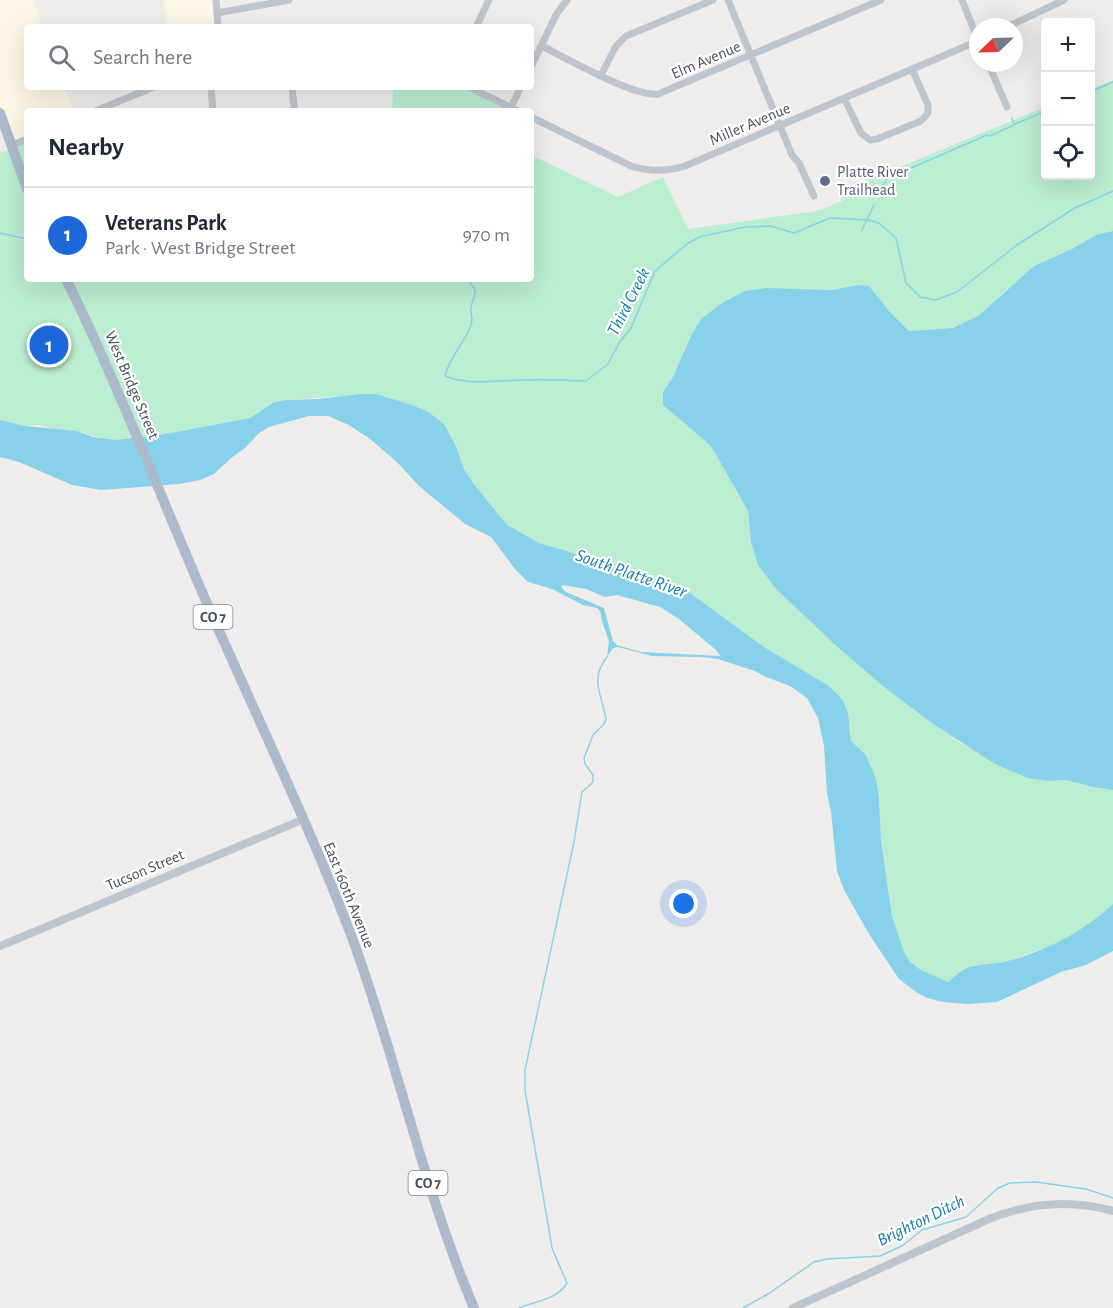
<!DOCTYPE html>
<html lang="en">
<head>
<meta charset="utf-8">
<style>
	:root { --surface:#fff; --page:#f6f6f7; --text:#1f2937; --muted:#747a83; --line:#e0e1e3; --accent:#1c67da }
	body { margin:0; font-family:"Alegreya Sans",sans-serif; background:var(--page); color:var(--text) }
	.controls { position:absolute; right:18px; top:18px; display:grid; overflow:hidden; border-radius:6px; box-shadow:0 6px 24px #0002 }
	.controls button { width:54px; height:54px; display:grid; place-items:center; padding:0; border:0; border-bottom:2px solid var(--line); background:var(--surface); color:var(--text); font:30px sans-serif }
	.compass { position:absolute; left:969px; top:18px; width:54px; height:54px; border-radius:50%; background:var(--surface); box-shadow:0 6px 24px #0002; rotate:247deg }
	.you { position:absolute; left:684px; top:904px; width:21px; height:21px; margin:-15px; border:4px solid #fff; border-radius:50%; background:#1a73e8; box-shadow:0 0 0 9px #1a73e833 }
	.badge { display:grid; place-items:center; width:39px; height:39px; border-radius:50%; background:var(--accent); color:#fff; font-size:20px; font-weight:700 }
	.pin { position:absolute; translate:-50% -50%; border:3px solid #fff; box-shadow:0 2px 6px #0006 }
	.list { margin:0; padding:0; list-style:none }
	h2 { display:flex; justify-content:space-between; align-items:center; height:78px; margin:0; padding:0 24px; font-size:26px }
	h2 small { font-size:20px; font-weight:400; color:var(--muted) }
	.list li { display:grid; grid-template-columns:39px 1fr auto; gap:18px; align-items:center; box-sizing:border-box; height:96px; padding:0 24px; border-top:2px solid var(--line) }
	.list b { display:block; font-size:22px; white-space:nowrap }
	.list p { margin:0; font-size:20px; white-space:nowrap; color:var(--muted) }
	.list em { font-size:20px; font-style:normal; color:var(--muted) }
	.icon { flex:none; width:33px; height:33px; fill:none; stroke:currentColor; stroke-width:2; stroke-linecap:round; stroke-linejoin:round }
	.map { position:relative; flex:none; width:1113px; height:1308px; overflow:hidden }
	.search { position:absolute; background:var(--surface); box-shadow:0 6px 24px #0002; left:24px; top:24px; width:510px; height:66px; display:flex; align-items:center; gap:15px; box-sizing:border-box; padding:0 21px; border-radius:6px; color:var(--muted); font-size:22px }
	.panel { position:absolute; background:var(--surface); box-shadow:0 6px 24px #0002; left:24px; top:108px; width:510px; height:174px; border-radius:6px }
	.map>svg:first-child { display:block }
</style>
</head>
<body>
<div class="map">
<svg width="1113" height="1308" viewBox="0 0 1113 1308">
	<rect width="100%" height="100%" fill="#efedec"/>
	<path fill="#fbf6e5" d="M 0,0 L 34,0 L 42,27 L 27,27 L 27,87 L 64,87 L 74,111 L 27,111 L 27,139 L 10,146 L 0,125 Z
		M 164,0 L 216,0 L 218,27 L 167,27 Z"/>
	<path fill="#bbedd0" d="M 1113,80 L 1113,231 L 1098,234 L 1072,249 L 1006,290 L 978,316 L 953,328 L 909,331 L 889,311 L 856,285 L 832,290 L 767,288 L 690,338 L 673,377 L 663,392 L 663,405 L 711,446 L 748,511 L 751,542 L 758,565 L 775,588 L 833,643 L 884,687 L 933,724 L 965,746 L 1049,781 L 1066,780 L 1093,787 L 1113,790 L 1113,904 L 1095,921 L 1060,942 L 1006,962 L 964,969 L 948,982 L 921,970 L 910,962 L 904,952 L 892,916 L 881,841 L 879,798 L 870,763 L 866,755 L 851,741 L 850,726 L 829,686 L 764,647 L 686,590 L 620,571 L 564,550 L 539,543 L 507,525 L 473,483 L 464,469 L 456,446 L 444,424 L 430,413 L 376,394 L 300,399 L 287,400 L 250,418 L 160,435 L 110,441 L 77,431 L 63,431 L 39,425 L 25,426 L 0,420 L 0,153 L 27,141 L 27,279 L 531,279 L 531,155 L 618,197 L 663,177 L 688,229 L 817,211 L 842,201 L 839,192 L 1045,107 L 1046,176 L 1090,176 L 1091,89 Z
		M 393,87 L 469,87 L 506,105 L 505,111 L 392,111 Z"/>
	<path fill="#88d1ea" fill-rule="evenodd" d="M 1113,231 L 1113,790 L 1093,787 L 1066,780 L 1049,781 L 1028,778 L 995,764 L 933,724 L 884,687 L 833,643 L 775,588 L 758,565 L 751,542 L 748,511 L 711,446 L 663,405 L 663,392 L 673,377 L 690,338 L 701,319 L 722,303 L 745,291 L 767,288 L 832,290 L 857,285 L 869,286 L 889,311 L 909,331 L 953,328 L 978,316 L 1034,266 L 1072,249 L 1098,234 Z
		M 361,394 L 376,394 L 412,405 L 430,413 L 444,424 L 456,446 L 464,469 L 473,483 L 507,525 L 539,543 L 564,550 L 620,571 L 686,590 L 764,647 L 829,686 L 842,699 L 848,713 L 851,741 L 866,755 L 876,779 L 879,798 L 881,841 L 892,916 L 904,952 L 910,962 L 921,970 L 948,982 C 953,978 958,973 963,970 C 975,963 995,965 1008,961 C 1048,950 1083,932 1113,904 L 1113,951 L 1086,965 L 1061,972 L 997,1002 L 967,1004 L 943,1002 L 927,998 L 916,992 L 899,979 L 869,934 L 844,890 L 837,871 L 831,812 L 827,793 L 824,746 L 818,718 L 807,698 L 790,686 L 766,677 L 755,671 L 718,659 L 701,657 L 652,656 L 618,647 L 613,648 L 607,657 L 609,641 L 602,621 L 600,611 L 597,608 L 583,605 L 552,589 L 528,582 L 515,569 L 491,537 L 465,524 L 419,486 L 397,462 L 370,439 L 349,425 L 328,416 L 309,416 L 269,427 L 259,433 L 245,448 L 231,458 L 214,474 L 200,480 L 179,484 L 101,490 L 72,485 L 19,462 L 0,457 L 0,420 L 25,426 L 77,431 L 93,437 L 115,440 L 160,435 L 250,418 L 273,403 L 287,400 L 318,399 ZM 563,585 L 586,589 L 605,597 L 617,595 L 660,607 L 679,619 L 716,650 L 720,656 L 641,652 L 617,645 L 613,641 L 604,608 L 566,592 L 561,587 Z"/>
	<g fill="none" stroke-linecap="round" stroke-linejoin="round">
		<path stroke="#88d1ea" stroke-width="1.5" d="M 1090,92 L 1113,82
			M 1015,124 L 1046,111
			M 883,185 L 888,178 L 987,135 L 990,136 L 1014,125 L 1012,118
			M 862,230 L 874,205
			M 0,233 L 27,239
			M 467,279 C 482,296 472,293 471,309 C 470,312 472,316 472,319 C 471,336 449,356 445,376 C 468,386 500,380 524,380 C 545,379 565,380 586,381 L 608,364 L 619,343 L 631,328 L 655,271 L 687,244 L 699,237 L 745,227 L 770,226 L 794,233 L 830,218 L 868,220 L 879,223 L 896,238 L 906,283 L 920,297 L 936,300 L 957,292 L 1017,245 L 1075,208 L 1113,191
			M 519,1308 C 535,1301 557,1300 567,1283 L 552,1248 L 525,1090 L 525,1070 L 574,842 L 582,792 L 593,782 L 593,775 L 585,764 L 584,758 L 593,735 L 604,724 L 606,719 C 602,694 589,680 607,657
			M 743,1308 L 768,1294 L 814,1262 L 827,1259 L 880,1256 L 902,1246 L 922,1230 L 966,1217 L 998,1188 L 1010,1183 L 1036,1182 L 1086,1189 L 1113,1198"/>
		<path stroke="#bdc6cf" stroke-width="7" d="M 216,0 L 218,27
			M 728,0 L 792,155 L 799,163 L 814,196
			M 962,0 L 978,40
			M 217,13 L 289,0
			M 476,27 L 489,0
			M 1007,27 L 1064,0
			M 542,46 C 566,58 634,97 658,94 L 881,0
			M 988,63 L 1007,107
			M 531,67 L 556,15 L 567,0
			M 601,75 L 616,46 L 626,36 L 713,0
			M 211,87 L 213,111
			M 292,87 L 294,107
			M 469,87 L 518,111
			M 844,98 L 861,133 L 870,140 L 877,139 L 921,121 L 928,113 L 928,105 L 912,69
			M 511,107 L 521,87
			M 95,111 L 154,87
			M 531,117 L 631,166 C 650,172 666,172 685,166 L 978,41
			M 10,146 L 27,139"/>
		<path stroke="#bdc6cf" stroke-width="8" d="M 0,946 L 302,820
			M 793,1308 L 989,1219 C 1029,1203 1071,1199 1113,1211"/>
		<path stroke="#acbbcc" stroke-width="10" d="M 0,113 L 27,189
			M 66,279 C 118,384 159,493 206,601 C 255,714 311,828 354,943 C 398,1064 424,1190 474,1308"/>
	</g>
	<circle fill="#5c6f8a" stroke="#fff" stroke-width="2" cx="825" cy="181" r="6"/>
	<g text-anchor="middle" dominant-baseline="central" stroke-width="4.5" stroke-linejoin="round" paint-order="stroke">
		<g fill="#fff" stroke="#7d848c" stroke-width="1.5">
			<rect x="193.5" y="605" width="39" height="24" rx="4.5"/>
			<rect x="408.5" y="1171" width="39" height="24" rx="4.5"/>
		</g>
		<g font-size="15" font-weight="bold" fill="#454f5a">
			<text x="213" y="617">CO 7</text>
			<text x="428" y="1183">CO 7</text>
		</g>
		<g font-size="16" fill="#454f5a" stroke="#fff">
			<text transform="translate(706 60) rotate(-23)">Elm Avenue</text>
			<text transform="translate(750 124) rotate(-23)">Miller Avenue</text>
			<text transform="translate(132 385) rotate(67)">West Bridge Street</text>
			<text transform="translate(145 870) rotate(-23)">Tucson Street</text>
			<text transform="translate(349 895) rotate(68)">East 160th Avenue</text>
		</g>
		<g font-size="16" fill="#4e5e75" stroke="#fff" text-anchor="start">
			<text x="837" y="172">Platte River<tspan x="837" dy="18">Trailhead</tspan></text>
		</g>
		<g font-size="18" font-style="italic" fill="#0f7ea3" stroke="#fff">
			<text transform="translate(629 302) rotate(-63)">Third Creek</text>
			<text transform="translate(631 574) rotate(19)">South Platte River</text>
			<text transform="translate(921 1221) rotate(-26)">Brighton Ditch</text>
		</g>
	</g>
</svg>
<div class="controls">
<button>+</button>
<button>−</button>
<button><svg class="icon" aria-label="locate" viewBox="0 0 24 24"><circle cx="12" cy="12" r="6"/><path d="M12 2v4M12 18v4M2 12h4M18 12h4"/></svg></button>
</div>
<svg class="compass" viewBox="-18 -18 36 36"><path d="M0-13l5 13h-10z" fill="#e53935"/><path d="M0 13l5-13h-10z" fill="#747a83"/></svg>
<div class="you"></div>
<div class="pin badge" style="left:49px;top:345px">1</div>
<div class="search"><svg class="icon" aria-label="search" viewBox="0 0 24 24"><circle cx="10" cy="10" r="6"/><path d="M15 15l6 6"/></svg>Search here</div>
<section class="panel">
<h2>Nearby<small></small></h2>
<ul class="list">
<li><span class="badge">1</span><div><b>Veterans Park</b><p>Park · West Bridge Street</p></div><em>970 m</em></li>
</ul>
</section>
</div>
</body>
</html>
